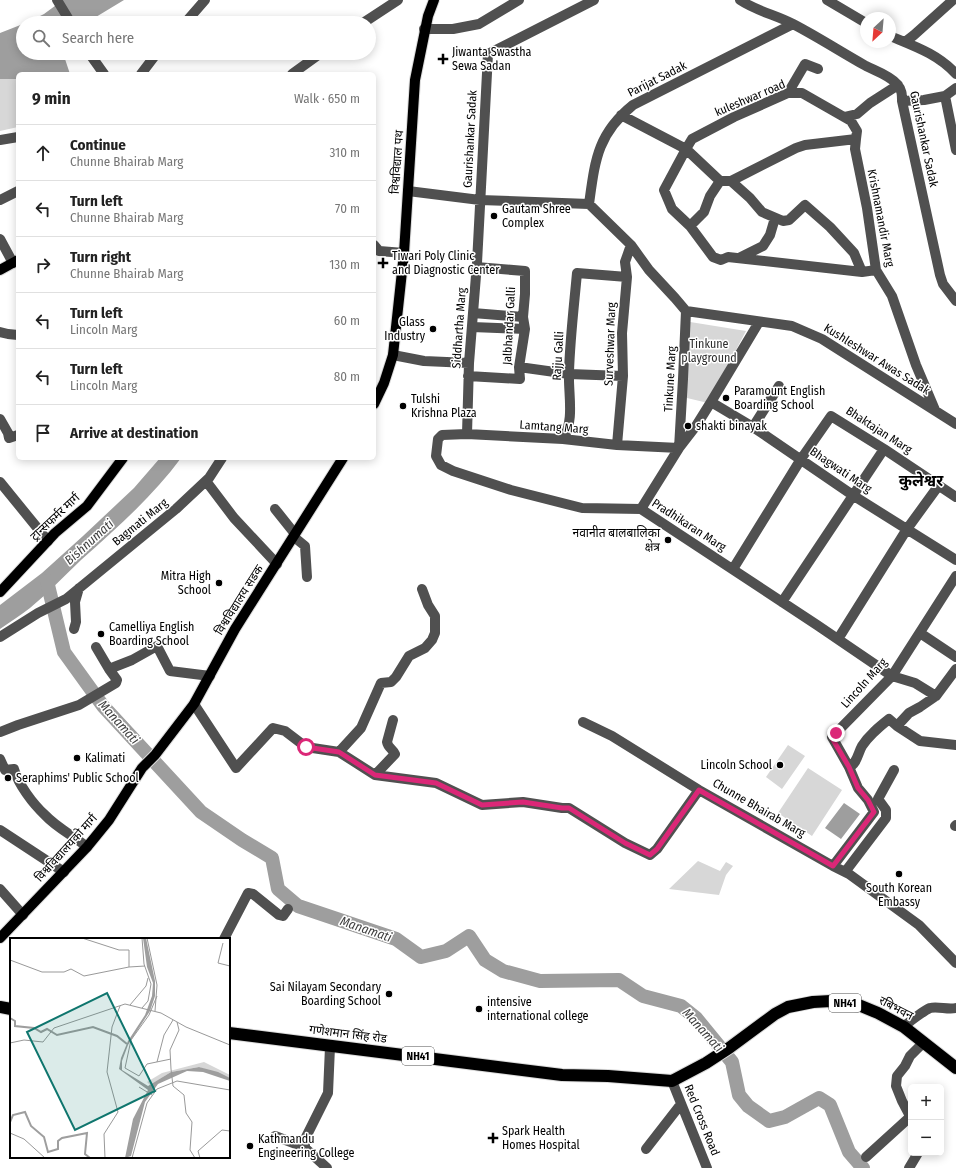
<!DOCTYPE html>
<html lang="en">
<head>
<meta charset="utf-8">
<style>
	:root { --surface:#fff; --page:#f6f6f6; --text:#222; --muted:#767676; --line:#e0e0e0 }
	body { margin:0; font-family:"Fira Sans Condensed","Noto Sans Devanagari",sans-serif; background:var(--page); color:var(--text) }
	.controls { position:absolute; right:12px; bottom:12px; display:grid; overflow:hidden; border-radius:6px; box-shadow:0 2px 10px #0003 }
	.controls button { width:36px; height:36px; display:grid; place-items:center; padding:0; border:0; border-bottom:1px solid var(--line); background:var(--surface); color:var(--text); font:20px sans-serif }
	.compass { position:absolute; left:860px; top:12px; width:36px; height:36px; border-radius:50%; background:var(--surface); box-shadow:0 2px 10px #0003; rotate:206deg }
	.stop { position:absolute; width:12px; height:12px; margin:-9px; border:3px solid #db2777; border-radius:50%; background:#fff }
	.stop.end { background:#db2777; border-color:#fff; box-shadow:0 1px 4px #0008 }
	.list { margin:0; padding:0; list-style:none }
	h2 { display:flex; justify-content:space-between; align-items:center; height:52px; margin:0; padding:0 16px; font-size:17px }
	h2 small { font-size:13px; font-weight:400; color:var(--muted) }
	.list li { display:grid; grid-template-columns:26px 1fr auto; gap:12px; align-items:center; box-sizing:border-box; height:56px; padding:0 16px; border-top:1px solid var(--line) }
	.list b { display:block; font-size:15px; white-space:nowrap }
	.list p { margin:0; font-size:13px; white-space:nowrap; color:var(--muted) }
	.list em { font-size:13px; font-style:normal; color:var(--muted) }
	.icon { flex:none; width:22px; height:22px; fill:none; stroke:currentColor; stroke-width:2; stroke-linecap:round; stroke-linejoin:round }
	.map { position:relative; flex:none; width:956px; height:1168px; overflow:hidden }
	.search { position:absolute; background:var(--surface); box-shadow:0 2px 10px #0003; left:16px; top:16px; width:360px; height:44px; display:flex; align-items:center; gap:10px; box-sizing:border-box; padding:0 14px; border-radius:22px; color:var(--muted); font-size:15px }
	.panel { position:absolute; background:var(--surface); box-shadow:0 2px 10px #0003; left:16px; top:72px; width:360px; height:388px; border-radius:6px }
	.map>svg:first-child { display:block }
</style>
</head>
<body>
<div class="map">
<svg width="956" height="1168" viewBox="0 0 956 1168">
	<rect width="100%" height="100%" fill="#fff"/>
	<path fill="#d7d7d7" d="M 7,78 L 18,79 L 18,127 L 0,131 L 0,79 Z
		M 684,321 L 746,331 L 708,403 L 687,398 Z
		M 788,745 L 805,756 L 782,789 L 766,777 Z
		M 808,768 L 842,790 L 812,836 L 778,813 Z
		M 698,861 L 720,871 L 726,862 L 733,866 L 726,875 L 719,895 L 669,889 Z"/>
	<path fill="#9e9e9e" d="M 63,0 L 124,0 L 86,23 L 26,23 L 44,14 Z
		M 23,24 L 23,53 L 63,53 L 70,74 L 18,74 L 18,79 L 0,79 L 0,33 Z
		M 160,458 L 181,458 C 153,496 117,528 81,560 C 64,576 48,593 30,608 C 21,615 10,622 0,629 L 0,605 L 42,573 L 83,536 L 134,488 Z
		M 844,803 L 860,814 L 841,839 L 825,828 Z"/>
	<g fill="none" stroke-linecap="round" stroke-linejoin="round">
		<path stroke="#9e9e9e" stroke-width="14" d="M 47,581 L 64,652 L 103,706 L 201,812 L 242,840 L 272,858 L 278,889 L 298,906 L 396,939 L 421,957 L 446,951 L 469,936 L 485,960 L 503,971 L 540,981 L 619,980 L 643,996 L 681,1006 L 696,1018 L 732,1062 L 739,1095 L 748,1106 L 769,1121 L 785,1117 L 819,1098 L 830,1105 L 849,1152 L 863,1168"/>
		<g stroke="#dbdbdb" stroke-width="12">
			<path id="major" d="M 0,270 L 18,260
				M 374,404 L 384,383 L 393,355 L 404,253 L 415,80 L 428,16 L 434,0
				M 0,592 L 55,533 L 87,506 L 123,458
				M 0,938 L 87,847 L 109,820 L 142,768 L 155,755 L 194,704 L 235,629 L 343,458"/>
		</g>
		<g stroke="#dbdbdb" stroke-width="14">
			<path id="highway" d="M 0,1007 L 11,1009
				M 229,1033 L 562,1075 L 608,1076 L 672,1081 L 706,1063 L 729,1048 L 775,1014 L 788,1007 L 813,1002 L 831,1001 L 861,1006 L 878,1013 L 904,1027 L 956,1068"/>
		</g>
		<path stroke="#505050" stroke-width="10" d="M 57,0 L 71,23
			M 740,0 C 756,11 776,15 793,24 C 818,37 841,52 866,66 C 876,71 889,75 897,84 C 902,90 902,94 902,101 L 940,275 L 943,284 L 956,301
			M 827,0 L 866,23
			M 185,23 L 205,0
			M 363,23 L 398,0
			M 424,29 L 453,29 L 479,24 L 519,0
			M 890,36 C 914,46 938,54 956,74
			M 905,42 L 914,35 L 953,0
			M 89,53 L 104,74
			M 141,74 L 157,53
			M 292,74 L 321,53
			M 788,93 L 805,64 L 818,69
			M 945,96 L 956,150
			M 902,101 L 924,100 L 945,96 L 956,88
			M 621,115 L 686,149 L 692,139 L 734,117 L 788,93 L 802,93 L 851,121 L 857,131 L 856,139 L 805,145 L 796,148 L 731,181 L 720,181 L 710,196 L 704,212 L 690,226 L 672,209 L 664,190 L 686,149 L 720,181
			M 844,117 L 857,114 L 870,103 L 898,85
			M 856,139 L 855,149 L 867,208 L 876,270 L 892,296 L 916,365 L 935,410
			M 0,140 L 18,137
			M 731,181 L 750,198 L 762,212 L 783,221 L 789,220 L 805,205 L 830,227 L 854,253 L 862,272
			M 408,191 L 480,200 L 589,204
			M 0,200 L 18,191
			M 589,204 L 631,245 L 649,270 L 675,298 L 686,311 L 792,326 L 822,339 L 956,424
			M 589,204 C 595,161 597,134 633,105 L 793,24
			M 690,226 L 713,257 L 721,260 L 728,257 L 862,272 L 876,270
			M 0,239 L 13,263
			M 374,245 L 379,251 L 404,253
			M 739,258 L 763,246 L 770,235 L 775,218
			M 686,311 L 683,379 L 679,448 L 617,445 L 563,439 L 467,434 L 442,435 L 438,439 L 436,456 L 441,465 L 453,471 L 511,490 L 582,508 L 641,509 L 817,625 L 892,676 L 915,683 L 936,696
			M 473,313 L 523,317
			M 472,327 L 525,329
			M 0,332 L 8,334 L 18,335
			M 393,355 L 424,361 L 469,363
			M 519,367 L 569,374 L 623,376
			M 468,376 L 520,379 L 519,367 L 525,329 L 523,317 L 525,294 L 525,271 L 476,267
			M 711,402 L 753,427 L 854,496 L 956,560
			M 0,419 L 8,433 L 9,438 L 18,435
			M 753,427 L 779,386
			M 467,434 L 469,363 L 477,263 L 488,54 L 594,0
			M 563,439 C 575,420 568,394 569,372 C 570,339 574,306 577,273 L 627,277
			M 617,445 L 623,376 L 622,333 L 627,277 L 625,262 L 631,245
			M 206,481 L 234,518 L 277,564
			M 0,482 L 48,541
			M 275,509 L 295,534
			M 641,509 L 679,448 L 696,426 L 711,402 L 759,322
			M 294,537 L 305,546 L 307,577
			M 733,569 L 801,459 L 831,416 L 884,449 L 956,497
			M 782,602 L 884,449
			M 74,629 L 76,622 L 75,602 L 79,588
			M 920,633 L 956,657
			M 0,637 L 38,613 L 66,599 L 176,509 L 209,478 L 222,458
			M 838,639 L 907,529 L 939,485
			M 96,647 L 109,669
			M 194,704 L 236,768 L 273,728 L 285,731 L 306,747 L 339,752 L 375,775 L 436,783 L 482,805 L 523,802 L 562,808 L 569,808 L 625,843 L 650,855 L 657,849 L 699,790
			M 583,722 L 612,736 L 699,790 L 833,866 L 849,874 L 919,925 L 956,963
			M 897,726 L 909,713 L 920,707 L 936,696 L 956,669
			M 0,732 L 18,725 L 79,705 L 116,683 L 117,680 L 109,669 L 132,660 L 157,646 L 170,671 L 210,676
			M 339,752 L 361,728 L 381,683 L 391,682 L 396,677 L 409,656 L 425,648 L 432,640 L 435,633 L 435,616 L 428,605 L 422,589
			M 0,759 L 5,770 L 14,769 C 18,784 33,804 45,815 C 57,828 74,836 87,847
			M 849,767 C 857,764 858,753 862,746 C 869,735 879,727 889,719 L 897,726 L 920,741 L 956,745
			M 375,775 L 395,754 C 393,749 388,748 387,742 L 393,720
			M 955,826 L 956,825
			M 0,830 L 64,872
			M 833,866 L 874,812 L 868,800 L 858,788 L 849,767 L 832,737 L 892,676 L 956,576
			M 845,872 L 886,818 L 886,810 L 878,799 L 894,770
			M 0,889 L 23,915
			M 224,939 L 248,893 L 253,894 L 279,915 L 283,916 L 288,909
			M 904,1027 C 907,1023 925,1010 930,1008 C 938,1006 948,1010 956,1008
			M 672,1081 L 707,1168
			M 911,1118 L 902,1101 L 896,1086 L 897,1076 L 905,1066 L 910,1056 L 924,1042
			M 275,1136 L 296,1144 L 305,1146
			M 646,1149 L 681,1104
			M 866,1157 L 910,1117
			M 327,1168 L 305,1148 L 305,1139 L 328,1093 L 330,1047
			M 909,1168 L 918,1153"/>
		<use href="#major" stroke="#000" stroke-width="10"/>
		<use href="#highway" stroke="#000" stroke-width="12"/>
	</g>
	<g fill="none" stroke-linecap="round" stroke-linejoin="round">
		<path stroke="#db2777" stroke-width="5" d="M 306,747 L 339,752 L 375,775 L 436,783 L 482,805 L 523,802 L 562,808 L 569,808 L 625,843 L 650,855 L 657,849 L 699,790 L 833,866 L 874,812 L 868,800 L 858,788 L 849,767 L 832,738 L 836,733"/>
	</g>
	<g fill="#000" stroke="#fff" stroke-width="1.5">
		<path d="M441 53h4v4h4v4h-4v4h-4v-4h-4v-4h4z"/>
		<circle cx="494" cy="216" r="4"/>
		<path d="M381 257h4v4h4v4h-4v4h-4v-4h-4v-4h4z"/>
		<circle cx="433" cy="329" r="4"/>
		<circle cx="726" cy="398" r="4"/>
		<circle cx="403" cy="406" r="4"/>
		<circle cx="688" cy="426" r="4"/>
		<circle cx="668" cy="540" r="4"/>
		<circle cx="219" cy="583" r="4"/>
		<circle cx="101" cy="634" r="4"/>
		<circle cx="77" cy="758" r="4"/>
		<circle cx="780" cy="765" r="4"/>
		<circle cx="8" cy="778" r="4"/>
		<circle cx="899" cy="874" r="4"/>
		<circle cx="389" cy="994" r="4"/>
		<circle cx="479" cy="1009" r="4"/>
		<path d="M491 1132h4v4h4v4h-4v4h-4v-4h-4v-4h4z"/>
		<circle cx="250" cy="1146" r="4"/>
	</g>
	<g text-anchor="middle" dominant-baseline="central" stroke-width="3" stroke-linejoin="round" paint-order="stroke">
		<g fill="#fff" stroke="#4c4c4c" stroke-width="1">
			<rect x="829" y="994" width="32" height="18" rx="3"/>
			<rect x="402" y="1047" width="32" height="18" rx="3"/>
		</g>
		<g font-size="11" font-weight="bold" fill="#000">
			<text x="845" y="1003">NH41</text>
			<text x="418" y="1056">NH41</text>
		</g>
		<g font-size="12" fill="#000" stroke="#fff" text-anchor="start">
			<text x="452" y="52">Jiwanta Swastha<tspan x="452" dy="14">Sewa Sadan</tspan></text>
			<text x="502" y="209">Gautam Shree<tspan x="502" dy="14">Complex</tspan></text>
			<text x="392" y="256">Tiwari Poly Clinic<tspan x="392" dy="14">and Diagnostic Center</tspan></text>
			<text x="425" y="322" text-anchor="end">Glass<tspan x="425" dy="14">Industry</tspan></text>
			<text x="734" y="391">Paramount English<tspan x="734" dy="14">Boarding School</tspan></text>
			<text x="411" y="399">Tulshi<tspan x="411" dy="14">Krishna Plaza</tspan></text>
			<text x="696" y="426">shakti binayak</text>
			<text x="660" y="533" text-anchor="end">नवानीत बालबालिका<tspan x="660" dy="14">क्षेत्र</tspan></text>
			<text x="211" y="576" text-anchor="end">Mitra High<tspan x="211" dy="14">School</tspan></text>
			<text x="109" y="627">Camelliya English<tspan x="109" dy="14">Boarding School</tspan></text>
			<text x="85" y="758">Kalimati</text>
			<text x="772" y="765" text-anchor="end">Lincoln School</text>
			<text x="16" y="778">Seraphims' Public School</text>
			<text x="899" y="888" text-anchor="middle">South Korean<tspan x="899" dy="14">Embassy</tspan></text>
			<text x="381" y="987" text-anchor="end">Sai Nilayam Secondary<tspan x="381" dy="14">Boarding School</tspan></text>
			<text x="487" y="1002">intensive<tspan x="487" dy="14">international college</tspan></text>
			<text x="502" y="1131">Spark Health<tspan x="502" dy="14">Homes Hospital</tspan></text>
			<text x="258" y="1139">Kathmandu<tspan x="258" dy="14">Engineering College</tspan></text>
		</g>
		<g font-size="12" fill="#000" stroke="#fff">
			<text transform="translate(657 79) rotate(-27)">Parijat Sadak</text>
			<text transform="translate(750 98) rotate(-23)">kuleshwar road</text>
			<text transform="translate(470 139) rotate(-87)">Gaurishankar Sadak</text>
			<text transform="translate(924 139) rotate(78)">Gaurishankar Sadak</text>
			<text transform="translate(397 162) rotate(-86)">विश्वविद्याल पथ</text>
			<text transform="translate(881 218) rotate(79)">Krishnamandir Marg</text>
			<text transform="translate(509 326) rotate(-87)">Jalbhandar Galli</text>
			<text transform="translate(459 328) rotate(-86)">Siddhartha Marg</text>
			<text transform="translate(610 344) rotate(-88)">Surveshwar Marg</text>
			<text transform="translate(558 356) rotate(-87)">Rajju Galli</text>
			<text transform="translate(877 359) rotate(32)">Kushleshwar Awas Sadak</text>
			<text transform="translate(670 379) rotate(-87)">Tinkune Marg</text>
			<text transform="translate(554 427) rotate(4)">Lamtang Marg</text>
			<text transform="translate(879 430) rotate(33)">Bhaktajan Marg</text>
			<text transform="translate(841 470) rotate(34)">Bhagwati Marg</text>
			<text transform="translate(55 517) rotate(-43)">ट्रान्सफर्मर मार्ग</text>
			<text transform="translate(140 522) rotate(-39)">Bagmati Marg</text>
			<text transform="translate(689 525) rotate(33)">Pradhikaran Marg</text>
			<text transform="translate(239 600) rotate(-58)">विश्वविद्यालय सडक</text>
			<text transform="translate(864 683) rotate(-48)">Lincoln Marg</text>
			<text transform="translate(759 808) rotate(30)">Chunne Bhairab Marg</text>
			<text transform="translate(66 848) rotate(-48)">विश्वविद्यालयको मार्ग</text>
			<text transform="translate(896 1008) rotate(28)">रबिभवन</text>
			<text transform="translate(348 1034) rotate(7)">गणेशमान सिंह रोड</text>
			<text transform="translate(702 1120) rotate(68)">Red Cross Road</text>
		</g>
		<g font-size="12" fill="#2e2e2e" stroke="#fff">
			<text x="709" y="344">Tinkune<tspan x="709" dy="14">playground</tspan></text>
		</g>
		<g font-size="13" font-style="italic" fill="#3f3f3f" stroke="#fff">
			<text transform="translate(89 542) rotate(-42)">Bishnumati</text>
			<text transform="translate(119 722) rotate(48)">Manamati</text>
			<text transform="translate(366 929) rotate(19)">Manamati</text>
			<text transform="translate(703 1030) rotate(48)">Manamati</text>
		</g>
		<g font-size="16" font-weight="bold" fill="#000" stroke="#fff">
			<text x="921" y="480">कुलेश्वर</text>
		</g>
	</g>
	<g transform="translate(10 938)">
		<rect width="220" height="220" fill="#fff"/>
		<path d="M 194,124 L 220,137 L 220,140 L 189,129 L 161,134 L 140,147 L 137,144 L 152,135 Z" fill="#d7d7d7"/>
		<path d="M 133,0 L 136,0 L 145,43 L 145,58 L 140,73 L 118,107 L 112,123 L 112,132 L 138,148 L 161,134 L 189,129 L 208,134 L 220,140 L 220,143 L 193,134 L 177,133 L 148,146 L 135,164 L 121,218 L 115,220 L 123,181 L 138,152 L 109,131 L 111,120 L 118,103 L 135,77 L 142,58 L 143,45 L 137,29 Z" fill="#9e9e9e"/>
		<path fill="none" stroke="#9e9e9e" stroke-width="2" d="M 0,80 L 5,83 L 5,88 L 24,90 L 31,94 L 37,91 L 47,97 L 83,89 L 107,98 L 117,106M 0,184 L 3,177 L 15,174 L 21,188 L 34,199 L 38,214 L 48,211 L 48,203 L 52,200 L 77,195 L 75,216 L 80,220"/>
		<path fill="none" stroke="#999" stroke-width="1" d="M 72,0 L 109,12 L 119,12 L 119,29 L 135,28M 132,0 L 134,26 L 141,46 L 138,63 L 132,70M 137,0 L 147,47 L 145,73M 213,5 L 208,25 L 220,28M 0,22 L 32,34 L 54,34 L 61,31 L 74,38 L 119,29M 147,58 L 139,77 L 121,102 L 115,130 L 129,138 L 137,126 L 161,121M 120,67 L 136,48 L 138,40M 167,84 L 169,92 L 160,112 L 161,131 L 163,148 L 174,157 L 176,175 L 182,184 L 180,212 L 185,220M 0,105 L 14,102 L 33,104 L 44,90 L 115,66 L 151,75 L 176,89 L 220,107M 147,124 L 154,97 L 163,82M 129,149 L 142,157M 0,195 L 14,201 L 35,220M 95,220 L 94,196 L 108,174 L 97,134 L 102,89 L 110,68M 122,220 L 137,165 L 147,151 L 167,143 L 220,152M 190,220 L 188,213 L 212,192 L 220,193"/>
		<path fill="#0f766e" fill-opacity="0.15" stroke="#0f766e" stroke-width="2" d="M 97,55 L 145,153 L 65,192 L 17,94 Z"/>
		<rect width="220" height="220" fill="none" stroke="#000" stroke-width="2"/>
	</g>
</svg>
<div class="controls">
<button>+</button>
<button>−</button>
</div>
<svg class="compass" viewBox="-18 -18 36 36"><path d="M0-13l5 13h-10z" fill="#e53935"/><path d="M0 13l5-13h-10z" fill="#767676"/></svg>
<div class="stop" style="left:306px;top:747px"></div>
<div class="stop end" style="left:836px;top:733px"></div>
<div class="search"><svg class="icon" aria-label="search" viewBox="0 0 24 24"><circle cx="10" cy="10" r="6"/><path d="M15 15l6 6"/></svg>Search here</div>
<section class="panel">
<h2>9 min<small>Walk · 650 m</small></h2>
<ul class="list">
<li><svg class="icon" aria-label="ahead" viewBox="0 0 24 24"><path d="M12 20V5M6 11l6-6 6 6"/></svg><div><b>Continue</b><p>Chunne Bhairab Marg</p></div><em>310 m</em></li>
<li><svg class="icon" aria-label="left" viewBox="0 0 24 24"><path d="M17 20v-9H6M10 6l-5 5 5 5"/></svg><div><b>Turn left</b><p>Chunne Bhairab Marg</p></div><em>70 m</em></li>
<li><svg class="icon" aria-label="right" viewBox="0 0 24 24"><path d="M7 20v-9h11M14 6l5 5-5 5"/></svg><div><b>Turn right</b><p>Chunne Bhairab Marg</p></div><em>130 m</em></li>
<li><svg class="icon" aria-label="left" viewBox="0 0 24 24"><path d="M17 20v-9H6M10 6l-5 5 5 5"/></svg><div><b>Turn left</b><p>Lincoln Marg</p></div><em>60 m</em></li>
<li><svg class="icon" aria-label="left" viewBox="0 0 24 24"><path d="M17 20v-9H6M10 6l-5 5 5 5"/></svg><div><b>Turn left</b><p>Lincoln Marg</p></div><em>80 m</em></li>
<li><svg class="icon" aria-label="arrive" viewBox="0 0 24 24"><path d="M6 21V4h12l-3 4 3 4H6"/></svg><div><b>Arrive at destination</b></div></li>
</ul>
</section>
</div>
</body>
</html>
